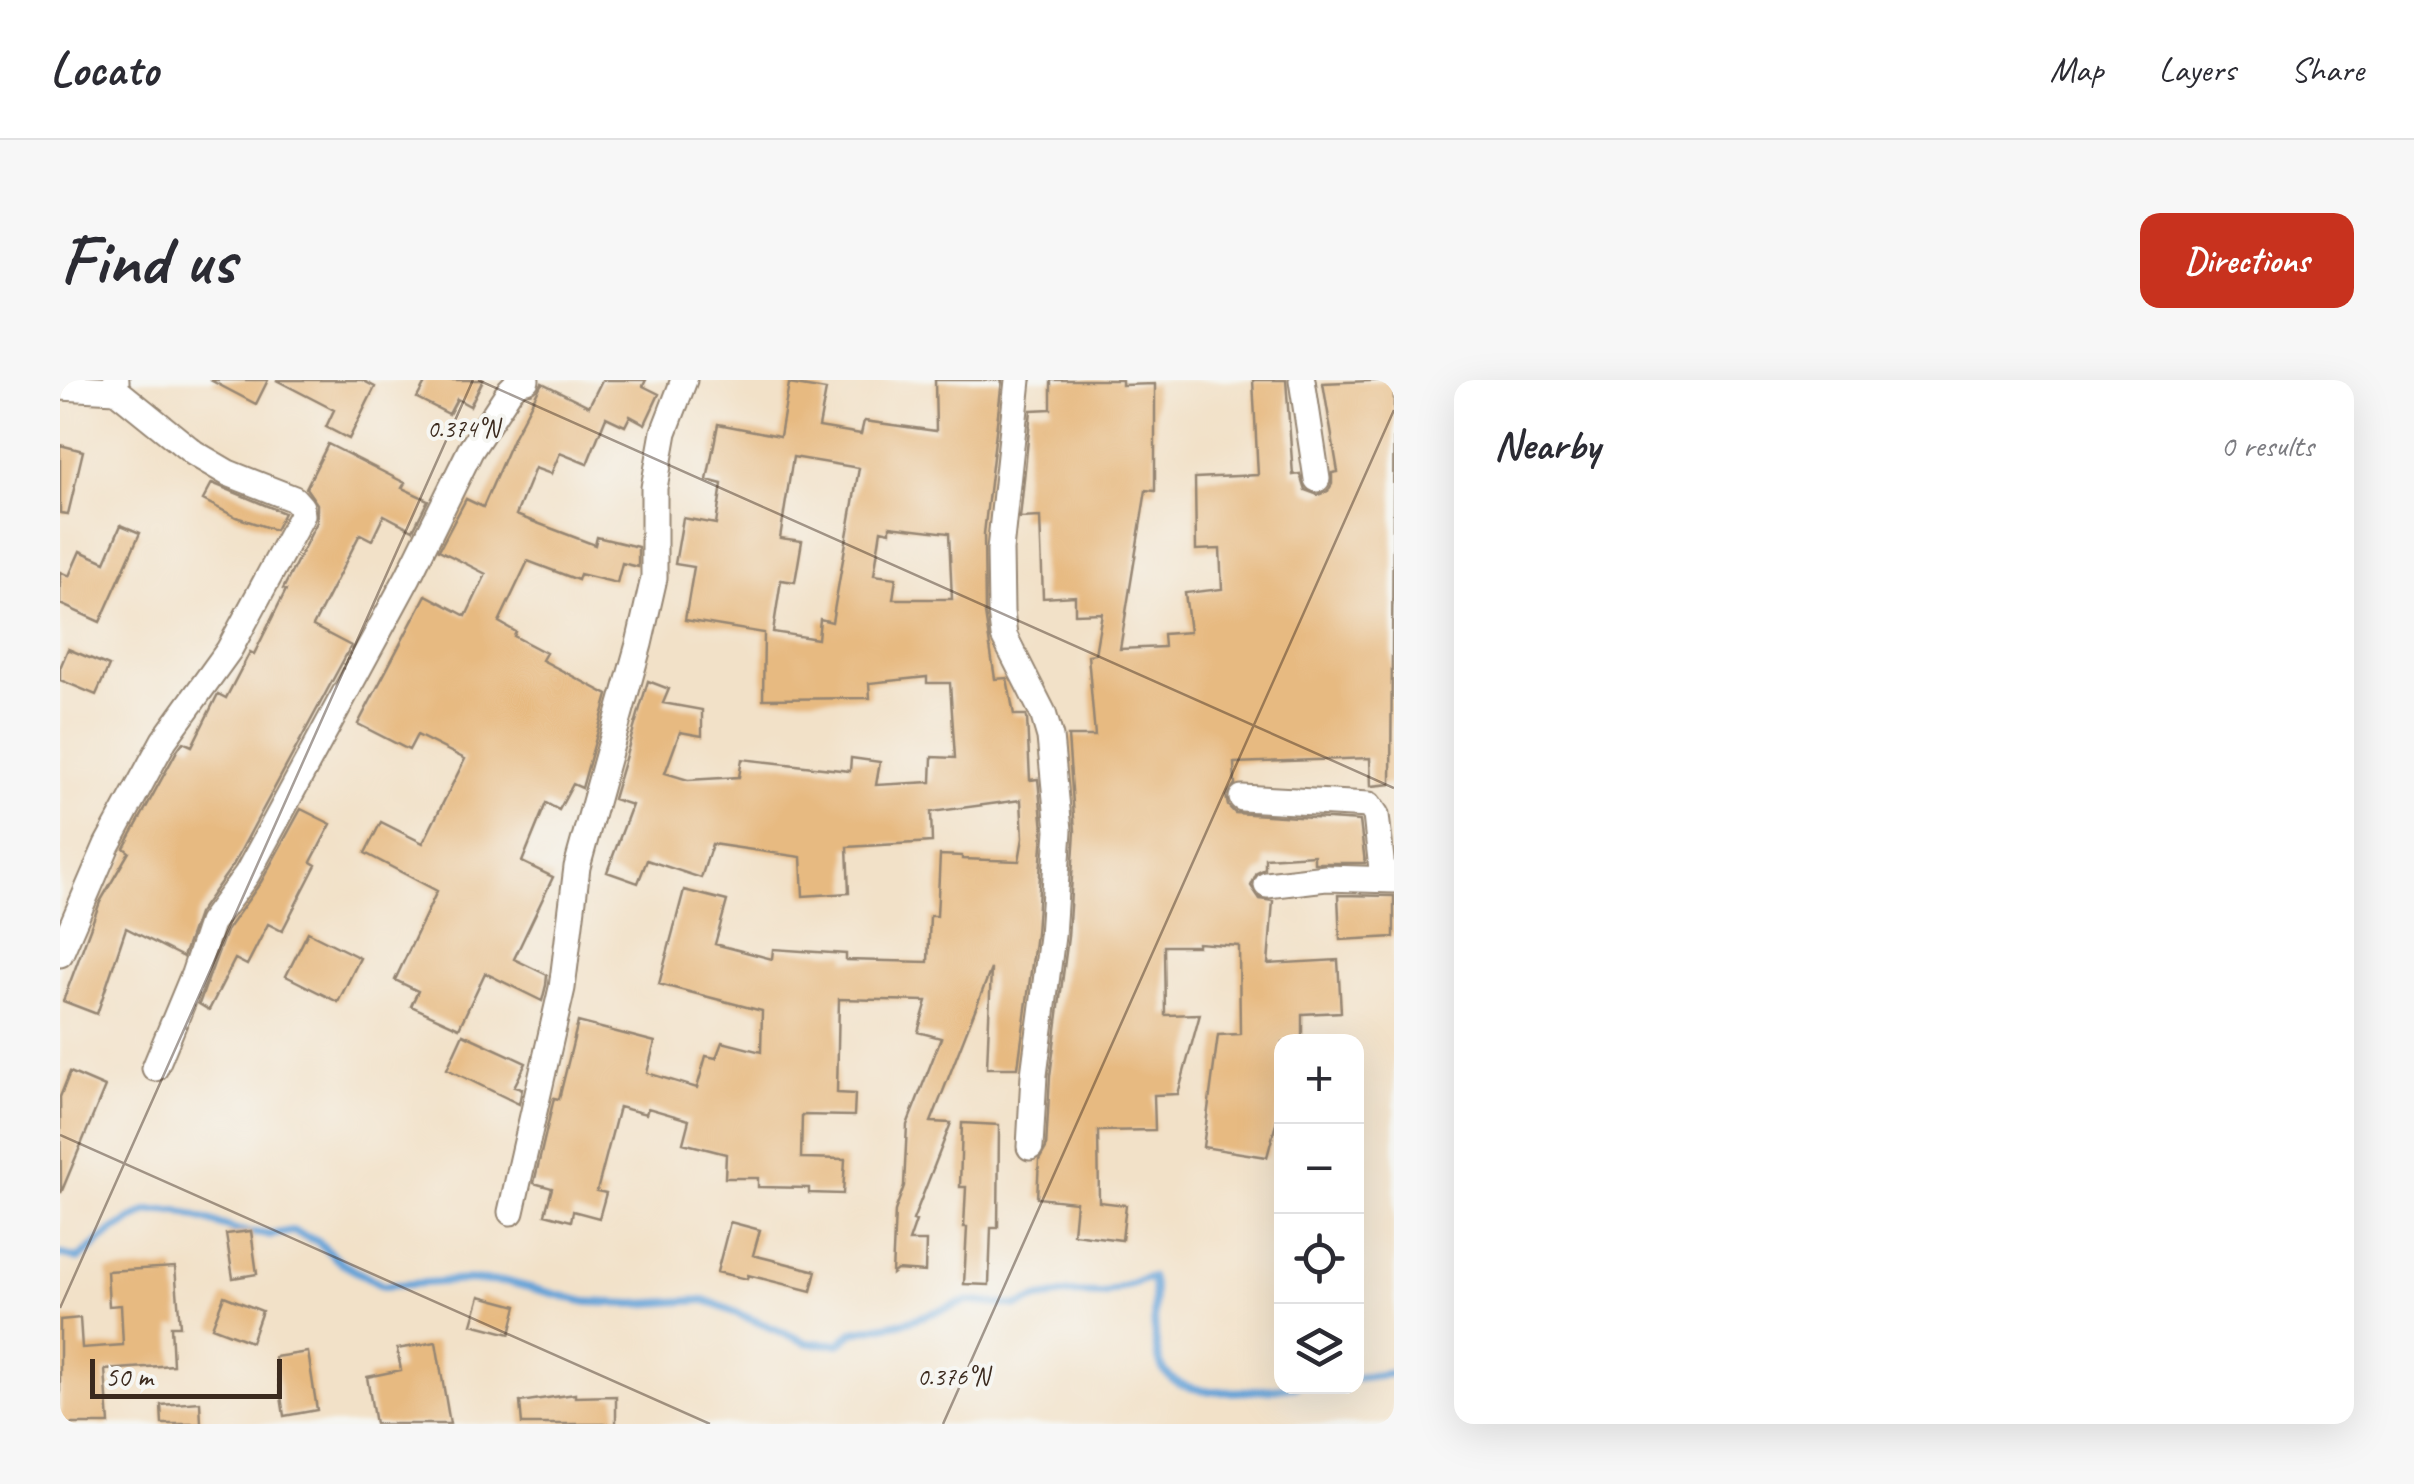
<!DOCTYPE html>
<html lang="en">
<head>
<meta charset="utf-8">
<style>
	:root { --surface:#fff; --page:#f7f7f7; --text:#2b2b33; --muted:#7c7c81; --line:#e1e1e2; --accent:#c8321e }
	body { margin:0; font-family:Caveat,sans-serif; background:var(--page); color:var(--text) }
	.controls { position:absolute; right:30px; bottom:30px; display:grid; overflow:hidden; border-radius:20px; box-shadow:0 10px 40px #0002 }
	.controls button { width:90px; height:90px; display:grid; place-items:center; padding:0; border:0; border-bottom:2px solid var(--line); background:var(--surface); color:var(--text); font:50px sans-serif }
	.scale { position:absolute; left:30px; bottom:25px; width:192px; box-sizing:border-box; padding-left:10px; border:5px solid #3b2a1e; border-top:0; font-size:28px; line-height:35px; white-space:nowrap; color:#3b2a1e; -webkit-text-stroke:8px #f6f6f2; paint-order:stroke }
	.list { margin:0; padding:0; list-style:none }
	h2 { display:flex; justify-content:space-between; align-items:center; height:130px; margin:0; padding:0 40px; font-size:42px }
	h2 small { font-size:32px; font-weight:400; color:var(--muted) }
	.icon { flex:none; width:55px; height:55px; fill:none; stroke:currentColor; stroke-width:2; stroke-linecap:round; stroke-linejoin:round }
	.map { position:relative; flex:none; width:1334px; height:1044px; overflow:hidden; border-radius:20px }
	header { display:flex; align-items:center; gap:60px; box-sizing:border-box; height:140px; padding:0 50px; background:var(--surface); border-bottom:2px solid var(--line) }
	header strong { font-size:48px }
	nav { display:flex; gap:55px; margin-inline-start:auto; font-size:35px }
	.intro { display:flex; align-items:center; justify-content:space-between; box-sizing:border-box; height:240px; padding:0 60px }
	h1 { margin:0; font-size:70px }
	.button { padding:25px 45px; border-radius:20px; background:var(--accent); color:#fff; font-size:35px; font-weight:700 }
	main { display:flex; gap:60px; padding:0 60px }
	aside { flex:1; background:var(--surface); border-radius:20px; box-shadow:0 10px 40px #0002 }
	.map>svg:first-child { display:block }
</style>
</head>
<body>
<header>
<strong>Locato</strong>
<nav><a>Map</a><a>Layers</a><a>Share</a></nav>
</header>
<div class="intro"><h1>Find us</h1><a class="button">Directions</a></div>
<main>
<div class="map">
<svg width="1334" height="1044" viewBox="0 0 1334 1044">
	<rect width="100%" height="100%" fill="#f6f6f2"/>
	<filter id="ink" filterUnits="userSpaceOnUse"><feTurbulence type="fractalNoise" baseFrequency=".01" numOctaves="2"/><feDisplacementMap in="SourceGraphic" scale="20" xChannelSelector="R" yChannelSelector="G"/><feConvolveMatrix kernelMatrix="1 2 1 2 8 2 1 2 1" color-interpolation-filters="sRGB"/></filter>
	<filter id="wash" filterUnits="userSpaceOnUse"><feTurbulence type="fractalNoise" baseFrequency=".0048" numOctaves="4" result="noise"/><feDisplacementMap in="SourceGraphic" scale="40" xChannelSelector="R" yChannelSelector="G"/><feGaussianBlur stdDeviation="2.25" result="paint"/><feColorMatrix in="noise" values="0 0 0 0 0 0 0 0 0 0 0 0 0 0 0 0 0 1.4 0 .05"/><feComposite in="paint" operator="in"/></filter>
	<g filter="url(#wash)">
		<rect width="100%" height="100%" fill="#f2e1c8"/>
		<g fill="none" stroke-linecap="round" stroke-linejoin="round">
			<path stroke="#66a3d7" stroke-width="8" d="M 0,874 L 18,879 L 54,850 L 88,831 L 118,831 L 180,851 L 210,855 L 232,851 L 257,861 L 281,883 L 323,906 L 407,900 L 448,902 L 526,922 L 575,924 L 645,920 L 748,963 L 779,964 L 793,952 L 845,942 L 908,921 L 957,926 L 979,918 L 1011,913 L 1043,914 L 1091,897 L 1094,907 C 1094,928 1092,978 1106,993 C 1130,1022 1204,1010 1237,1006
				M 1296,998 L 1334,993"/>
		</g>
		<g id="blocks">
			<path fill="#e7ba81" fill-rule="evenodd" d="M 150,0 L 208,0 L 196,24 Z
				M 216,0 L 302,0 L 315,7 L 289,59 L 266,47 L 274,30 Z
				M 358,0 L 423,0 L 410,26 L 397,19 L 389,34 L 357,18 L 365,3 Z
				M 542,0 L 586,0 L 583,6 L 599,14 L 585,44 L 570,36 L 565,46 L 546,37 L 527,84 L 500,73 L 491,94 L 475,88 L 456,135 L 535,165 L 537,157 L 578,167 L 578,187 L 562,183 L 557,203 L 520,194 L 518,200 L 468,181 L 439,242 L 456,252 L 454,256 L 486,273 L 482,280 L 548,315 L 522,408 L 513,404 L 499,430 L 486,423 L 462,482 L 493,497 L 454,579 L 487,595 L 486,605 L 482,621 L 425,593 L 399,648 L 351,626 L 358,611 L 335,600 L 377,511 L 305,473 L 321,442 L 363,463 L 405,379 L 357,355 L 349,370 L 298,344 L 366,215 L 406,236 L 426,194 L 379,170 L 406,119 L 423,127 L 454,56 L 482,3 L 529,26 Z
				M 875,0 L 942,0 L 924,154 L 925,234 L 935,299 L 947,298 L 954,335 L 966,335 L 967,338 L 970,400 L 978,399 L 983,450 L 976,554 L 958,688 L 927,688 L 931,589 L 871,742 L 891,743 L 853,840 L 856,841 L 849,861 L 866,861 L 865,892 L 837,890 L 832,894 L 835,831 L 844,806 L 847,745 L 881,658 L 858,652 L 867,621 L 779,619 L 777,713 L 795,714 L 794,736 L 742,735 L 741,778 L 785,779 L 783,814 L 749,813 L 749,808 L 698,807 L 698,798 L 665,798 L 666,774 L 623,763 L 629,740 L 588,728 L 586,734 L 559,727 L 537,811 L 546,813 L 539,838 L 513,831 L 511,841 L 485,834 L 492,808 L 474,803 L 494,718 L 499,719 L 518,642 L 595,662 L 587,693 L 637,708 L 646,676 L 656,678 L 662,662 L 701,672 L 702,631 L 599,604 L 624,510 L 667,521 L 655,564 L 712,579 L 713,569 L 786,574 L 786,580 L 868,582 L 870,536 L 877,536 L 880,475 L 902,476 L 902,479 L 959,481 L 963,458 L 961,420 L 871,432 L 872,462 L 787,467 L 789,513 L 743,516 L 741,477 L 652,464 L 641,498 L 587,480 L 578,503 L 547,492 L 572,425 L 553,419 L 588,301 L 609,309 L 603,323 L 642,330 L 642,356 L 620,352 L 605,393 L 628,400 L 679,397 L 682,379 L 790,391 L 791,378 L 820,382 L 816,405 L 871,402 L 872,377 L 895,378 L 890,303 L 867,303 L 867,297 L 809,303 L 810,318 L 703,319 L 704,253 L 625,240 L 634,187 L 615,184 L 623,138 L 656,144 L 662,104 L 647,100 L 658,44 L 720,56 L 729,4 L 766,10 L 759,47 L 801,54 L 804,41 L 876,51 ZM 733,77 L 799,88 L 772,242 L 760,239 L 758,259 L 713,252 L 721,200 L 735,202 L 742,161 L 720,158 ZM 830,146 L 889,153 L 892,219 L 833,219 L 836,198 L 814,195 L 821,150 L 830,152 Z
				M 991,0 L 1062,0 L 1062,5 L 1095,4 L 1095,111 L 1086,110 L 1060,269 L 1104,267 L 1103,254 L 1130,252 L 1125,213 L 1162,209 L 1160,169 L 1136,170 L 1135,98 L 1198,95 L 1193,0 L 1226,0 L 1233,95 L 1240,94 L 1245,110 L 1258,115 L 1268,111 L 1272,104 L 1272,93 L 1278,92 L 1263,3 L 1334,0 L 1331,404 L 1311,406 L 1310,378 L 1174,383 L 1175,404 L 1166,416 L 1168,426 L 1175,433 L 1300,441 L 1305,483 L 1254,483 L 1254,475 L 1205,478 L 1205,489 L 1197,493 L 1191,506 L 1200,519 L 1213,521 L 1208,584 L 1278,580 L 1281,632 L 1242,634 L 1242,662 L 1222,662 L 1222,721 L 1207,777 L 1143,767 L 1158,655 L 1180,654 L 1179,566 L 1138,563 L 1138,566 L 1104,566 L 1105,635 L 1140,634 L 1118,714 L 1094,715 L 1095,750 L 1038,751 L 1039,822 L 1066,825 L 1062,860 L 1013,854 L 1016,822 L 977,818 L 979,780 L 986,768 L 990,696 L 1008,557 L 1015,451 L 1008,356 L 1035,356 L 1028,275 L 1035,274 L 1042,233 L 1015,234 L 1015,216 L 983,218 L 980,137 L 960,138 L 971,30 L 991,29 Z
				M 268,64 L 345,103 L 342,108 L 368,120 L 353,150 L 324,135 L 312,160 L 300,154 L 253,246 L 291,266 L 173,485 L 138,534 L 123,577 L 66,548 L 37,634 L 3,621 L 40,522 L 69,472 L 64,468 L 118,369 L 123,362 L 132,366 L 158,314 L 166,318 L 190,272 L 194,274 L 226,210 L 223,209 L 257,142 L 257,124 L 246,108 Z
				M 0,65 L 23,71 L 8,134 L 0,133 Z
				M 152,103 L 224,133 L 215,150 L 176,137 L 143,120 Z
				M 61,145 L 80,153 L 40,242 L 0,224 L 0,192 L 9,196 L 20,171 L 45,182 Z
				M 8,269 L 49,286 L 36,315 L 0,300 L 0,288 Z
				M 241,429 L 271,444 L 251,482 L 256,485 L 222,551 L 208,544 L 187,585 L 175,579 L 149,630 L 139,624 L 166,551 L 201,502 Z
				M 1278,515 L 1334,516 L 1334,557 L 1280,560 Z
				M 248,552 L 300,578 L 278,622 L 226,596 Z
				M 403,654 L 466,683 L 454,707 L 462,709 L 459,724 L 387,689 Z
				M 10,692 L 45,707 L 1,813 L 0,717 Z
				M 902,743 L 939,745 L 938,848 L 931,848 L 929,905 L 904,904 L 907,847 L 904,847 L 906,807 L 900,807 Z
				M 670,842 L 700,850 L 693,875 L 756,891 L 751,911 L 688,895 L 687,899 L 657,892 Z
				M 191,851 L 197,894 L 173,898 L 166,854 Z
				M 115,887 L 120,946 L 111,946 L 113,985 L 45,990 L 49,1044 L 0,1044 L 0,940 L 20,938 L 22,968 L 63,965 L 61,925 L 49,926 L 47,891 Z
				M 164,916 L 202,931 L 191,962 L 152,947 Z
				M 420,916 L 457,926 L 450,954 L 412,944 Z
				M 376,962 L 390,1044 L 315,1044 L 307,997 L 341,990 L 337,969 Z
				M 248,972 L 257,1030 L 224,1036 L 215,977 Z
				M 515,1014 L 515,1017 L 556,1016 L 556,1044 L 462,1044 L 460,1022 Z
				M 140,1022 L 141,1044 L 102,1044 L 101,1025 Z"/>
		</g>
	</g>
	<g filter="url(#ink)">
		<use href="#blocks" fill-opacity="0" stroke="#968673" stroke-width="2.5"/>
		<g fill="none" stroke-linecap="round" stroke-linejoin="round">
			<g stroke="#968673" stroke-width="29">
				<path id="minor" d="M 958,0 L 940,170 L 941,232 L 944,256 L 983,333 L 990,357 L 999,450 L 992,556 L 974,695 L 970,767
					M 1242,0 L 1257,99
					M 0,7 L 56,10
					M 1182,418 L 1309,425 L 1316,435 L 1323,498
					M 1207,505 L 1266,498 L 1334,500
					M 0,574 L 47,465 L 104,360 L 169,270 L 242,135 L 241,127 L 234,119 L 168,93 L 134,73 L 56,10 L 56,0
					M 95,688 L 134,594 L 151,543 L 187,494 L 348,197 L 410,71 L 450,10 L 460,0 L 466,0
					M 451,832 L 502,608 L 517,487 L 579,264 L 594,198 L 594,108 L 604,52 L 624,0"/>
			</g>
			<use href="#minor" stroke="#fff" stroke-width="25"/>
		</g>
	</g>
	<path fill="none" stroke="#3b2a1e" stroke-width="2.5" stroke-opacity="0.45" d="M 418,0 L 1334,408M 0,755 L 650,1044M 0,928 L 413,0M 883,1044 L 1334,30"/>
	<g font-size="25" text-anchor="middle" fill="#3b2a1e" stroke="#f6f6f2" stroke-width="8" stroke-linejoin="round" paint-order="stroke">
		<text x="403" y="57">0.374°N</text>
		<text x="893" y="1005">0.376°N</text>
	</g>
</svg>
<div class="controls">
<button>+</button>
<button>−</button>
<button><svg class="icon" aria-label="locate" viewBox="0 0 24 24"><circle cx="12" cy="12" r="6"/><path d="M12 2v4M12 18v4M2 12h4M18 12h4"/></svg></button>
<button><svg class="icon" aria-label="layers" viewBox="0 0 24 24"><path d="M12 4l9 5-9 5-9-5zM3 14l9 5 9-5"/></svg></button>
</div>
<div class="scale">50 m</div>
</div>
<aside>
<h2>Nearby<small>0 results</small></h2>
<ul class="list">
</ul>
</aside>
</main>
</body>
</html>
